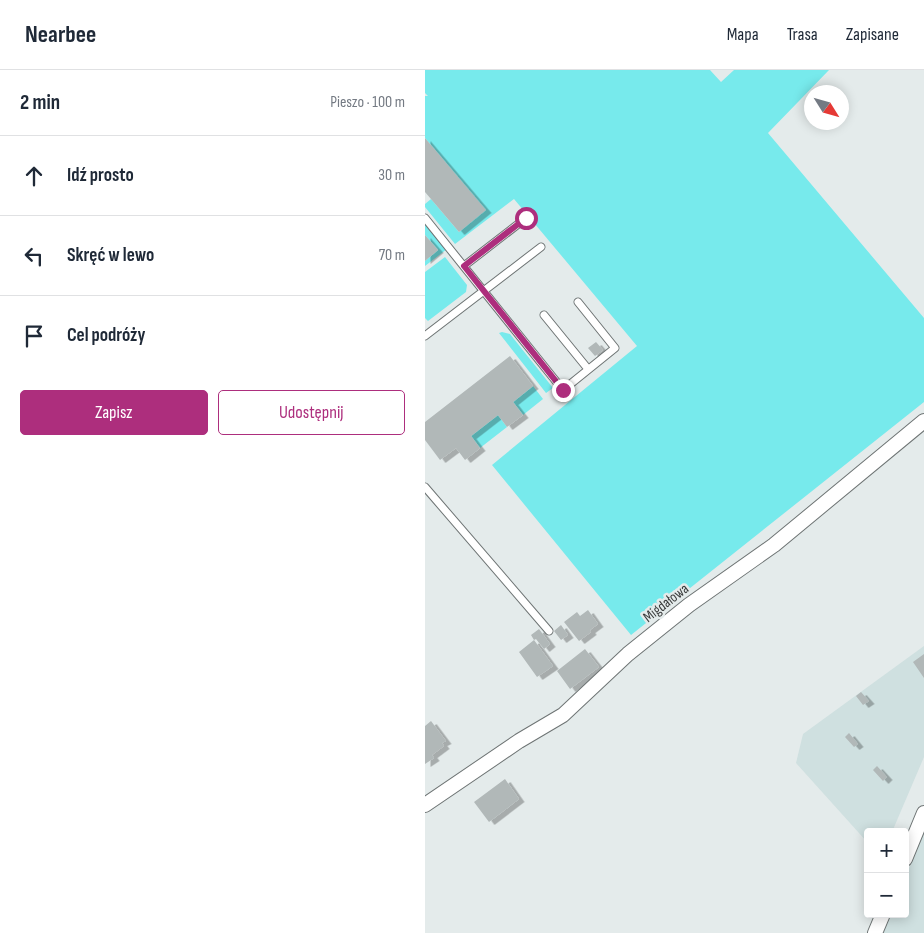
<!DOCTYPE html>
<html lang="pl">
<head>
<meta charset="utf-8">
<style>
  body { margin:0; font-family:"Sofia Sans Condensed",sans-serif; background:#f6f6f7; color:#1f2937 }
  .controls { position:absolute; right:15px; bottom:15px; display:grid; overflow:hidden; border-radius:5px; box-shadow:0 2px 12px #0003 }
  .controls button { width:45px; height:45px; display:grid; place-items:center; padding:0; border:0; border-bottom:1px solid #e0e1e3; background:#fff; color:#1f2937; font:25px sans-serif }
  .compass { position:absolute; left:379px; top:15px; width:45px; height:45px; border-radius:50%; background:#fff; box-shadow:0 2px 12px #0003; rotate:127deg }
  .stop { position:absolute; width:15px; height:15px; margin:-11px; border:4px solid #ad2e7d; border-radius:50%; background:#fff }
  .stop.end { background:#ad2e7d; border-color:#fff; box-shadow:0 1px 5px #0008 }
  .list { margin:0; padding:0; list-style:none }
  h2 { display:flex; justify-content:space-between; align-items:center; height:65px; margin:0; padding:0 20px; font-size:21px }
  h2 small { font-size:16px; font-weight:400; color:#747a83 }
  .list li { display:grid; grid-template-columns:32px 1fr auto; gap:15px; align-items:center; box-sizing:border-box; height:80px; padding:0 20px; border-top:1px solid #e0e1e3 }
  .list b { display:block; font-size:19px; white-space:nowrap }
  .list em { font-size:16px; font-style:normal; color:#747a83 }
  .actions { display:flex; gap:10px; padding:15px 20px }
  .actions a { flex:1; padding:11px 0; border:1px solid #ad2e7d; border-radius:5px; text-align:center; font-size:18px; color:#ad2e7d }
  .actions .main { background:#ad2e7d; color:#fff }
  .icon { flex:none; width:28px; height:28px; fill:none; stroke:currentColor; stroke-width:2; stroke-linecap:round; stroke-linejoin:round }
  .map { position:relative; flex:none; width:499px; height:863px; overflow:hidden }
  header { display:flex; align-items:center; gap:30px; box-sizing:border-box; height:70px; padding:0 25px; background:#fff; border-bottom:1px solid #e0e1e3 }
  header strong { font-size:24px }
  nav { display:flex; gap:28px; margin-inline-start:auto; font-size:18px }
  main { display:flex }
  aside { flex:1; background:#fff }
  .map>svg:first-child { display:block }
</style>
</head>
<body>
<header>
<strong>Nearbee</strong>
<nav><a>Mapa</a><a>Trasa</a><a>Zapisane</a></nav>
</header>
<main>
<aside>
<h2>2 min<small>Pieszo · 100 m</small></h2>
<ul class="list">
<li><svg class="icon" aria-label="ahead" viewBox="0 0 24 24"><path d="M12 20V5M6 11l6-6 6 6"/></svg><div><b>Idź prosto</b></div><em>30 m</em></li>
<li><svg class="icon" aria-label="left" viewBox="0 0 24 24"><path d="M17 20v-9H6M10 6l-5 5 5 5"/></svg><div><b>Skręć w lewo</b></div><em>70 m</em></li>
<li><svg class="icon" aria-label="arrive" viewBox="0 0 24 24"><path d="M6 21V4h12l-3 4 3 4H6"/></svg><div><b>Cel podróży</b></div></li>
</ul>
<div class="actions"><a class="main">Zapisz</a><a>Udostępnij</a></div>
</aside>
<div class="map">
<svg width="499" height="863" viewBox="0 0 499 863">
  <defs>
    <filter id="shadow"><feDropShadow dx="5.5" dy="3" stdDeviation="0" flood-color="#0004"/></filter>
  </defs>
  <rect width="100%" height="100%" fill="#e4ebeb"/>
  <path fill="#cfe0e0" d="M499 576V687L467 762H443V773L371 693 378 664Z
    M499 762V863H459L458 860 465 844H480V808Z"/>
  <path fill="#77eaec" d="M0 0H285L296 12 309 0H404L343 63 499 248V332L206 565 67 395 212 276 89 129 30 174 0 137V134L6 129 34 162 60 140 0 68V26H3L0 23Z
    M0 152 22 179 0 196V191L13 180 0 165Z
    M20 187 42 215 41 222 3 251 0 248V202Z
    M77 262 85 264 128 318 121 323 74 263Z
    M108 316 118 329 98 345 88 332Z
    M73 345 82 357 55 378 46 366Z"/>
  <path fill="#b1b8b8" filter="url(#shadow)" d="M0 68 61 140 34 162 0 122Z
    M0 165 13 180 0 191Z
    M171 272 178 280 170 286 163 278Z
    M85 286 108 316 88 332 98 345 82 357 73 345 46 366 55 378 40 390 31 378 15 390 0 370V352Z
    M163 540 173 554 165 560 166 562 154 571 139 552 152 542 155 546Z
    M136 555 143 565 136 570 129 561Z
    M114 559 125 574 119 579 111 569 109 570 128 596 112 607 94 582 109 570 106 565Z
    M160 579 174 597 145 619 132 601Z
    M499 584V608L488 592Z
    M436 622 444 631 438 635 431 626Z
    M6 651 21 671 17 673 19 676 7 685 9 688 0 694V656Z
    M424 663 433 674 429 677 420 667Z
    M452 696 462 707 458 711 448 700Z
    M80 709 94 729 64 752 49 732Z"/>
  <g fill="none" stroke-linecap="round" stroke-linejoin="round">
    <g stroke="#6e7474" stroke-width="9">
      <path id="service" d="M0 148 138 320 190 278 153 232
        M39 196 101 148
        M119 245 163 299
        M0 266 116 177
        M0 417 124 561"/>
    </g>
    <g stroke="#6e7474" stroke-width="16">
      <path id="minor" d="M0 735 94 671 138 645 203 584 264 535 349 475 499 351
        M480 789 499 743
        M450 863 458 844"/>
    </g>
    <use href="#service" stroke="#fff" stroke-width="7"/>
    <use href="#minor" stroke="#fff" stroke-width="14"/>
  </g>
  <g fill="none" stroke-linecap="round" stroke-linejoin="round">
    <path stroke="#ad2e7d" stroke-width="6" d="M101 148 39 196 138 320"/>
  </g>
  <g text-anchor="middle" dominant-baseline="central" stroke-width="5" stroke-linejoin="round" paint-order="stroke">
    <g font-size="15" fill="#3a3c3c" stroke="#e4ebeb">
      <text transform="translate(241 533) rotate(-38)">Migdałowa</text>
    </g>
  </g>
</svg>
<div class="controls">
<button>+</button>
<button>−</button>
</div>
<svg class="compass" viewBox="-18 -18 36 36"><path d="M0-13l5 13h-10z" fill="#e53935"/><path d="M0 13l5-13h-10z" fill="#747a83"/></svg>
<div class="stop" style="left:101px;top:148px"></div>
<div class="stop end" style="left:138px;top:320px"></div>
</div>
</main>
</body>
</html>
